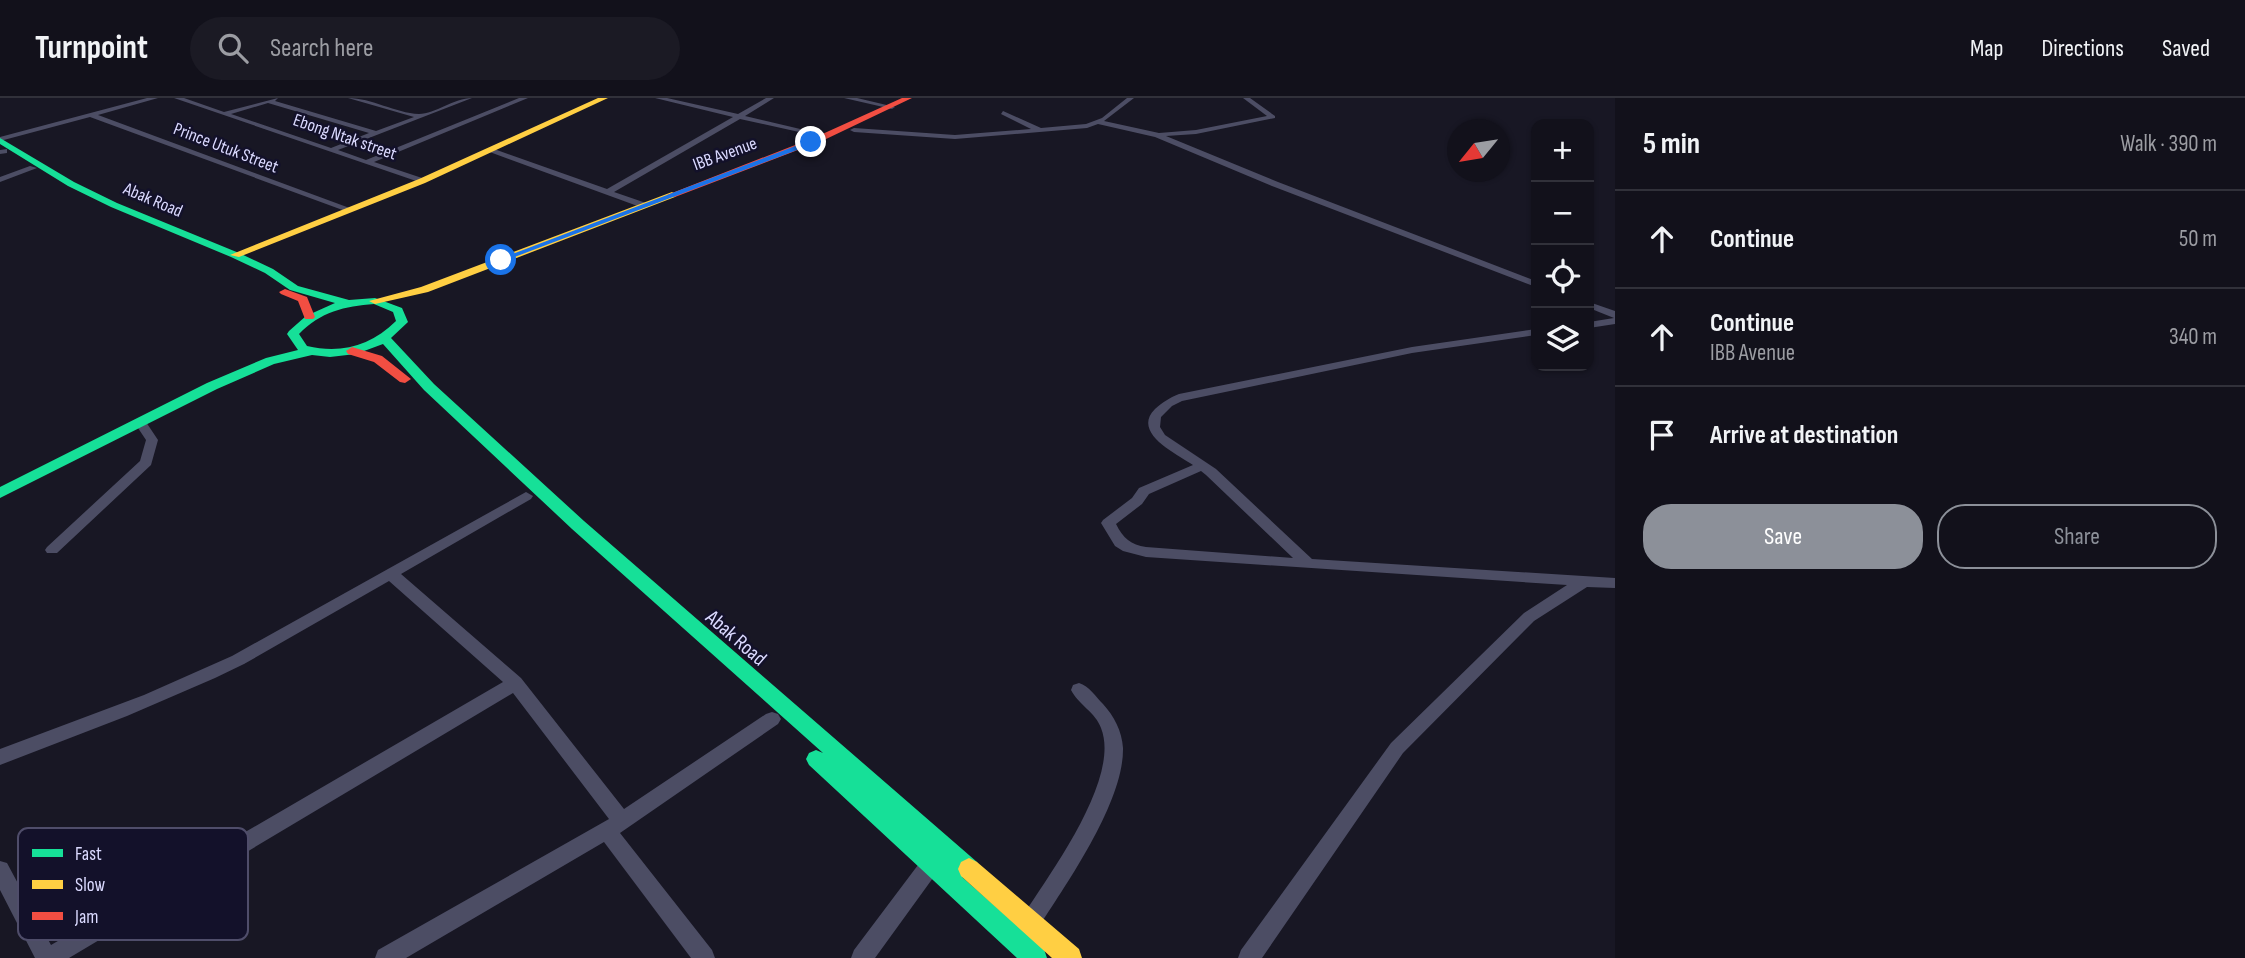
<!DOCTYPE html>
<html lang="en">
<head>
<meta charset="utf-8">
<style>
  body { margin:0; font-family:"Sofia Sans Condensed",sans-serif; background:#1b1a24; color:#f1f3f6 }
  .controls { position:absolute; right:21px; top:21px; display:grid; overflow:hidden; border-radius:14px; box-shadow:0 2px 5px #0004 }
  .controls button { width:63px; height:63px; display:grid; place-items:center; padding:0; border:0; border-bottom:2px solid #31313a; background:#12111b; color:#f1f3f6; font:35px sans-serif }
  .compass { position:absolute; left:1447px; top:21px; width:63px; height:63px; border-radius:50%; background:#12111b; box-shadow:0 2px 5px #0004; rotate:240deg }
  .stop { position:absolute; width:21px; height:21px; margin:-16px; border:5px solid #1a73e8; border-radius:50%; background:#fff }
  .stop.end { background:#1a73e8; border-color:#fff; box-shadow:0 2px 7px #0008 }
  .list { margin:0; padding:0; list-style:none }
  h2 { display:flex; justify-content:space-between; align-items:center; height:91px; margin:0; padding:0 28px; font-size:30px }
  h2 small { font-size:23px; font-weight:400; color:#9c9da3 }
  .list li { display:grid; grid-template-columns:46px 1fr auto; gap:21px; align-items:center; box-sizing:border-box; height:98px; padding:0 28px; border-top:2px solid #31313a }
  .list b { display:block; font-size:26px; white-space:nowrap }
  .list p { margin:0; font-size:23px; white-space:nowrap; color:#9c9da3 }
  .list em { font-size:23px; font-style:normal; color:#9c9da3 }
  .actions { display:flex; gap:14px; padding:21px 28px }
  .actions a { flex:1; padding:16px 0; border:2px solid #8c9099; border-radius:28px; text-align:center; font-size:24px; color:#8c9099 }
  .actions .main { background:#8c9099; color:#fff }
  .icon { flex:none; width:38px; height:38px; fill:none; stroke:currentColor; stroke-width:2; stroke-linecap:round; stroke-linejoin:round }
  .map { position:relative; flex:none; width:1615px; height:860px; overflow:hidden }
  header { display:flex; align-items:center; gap:42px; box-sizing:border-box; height:98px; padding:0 35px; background:#12111b; border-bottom:2px solid #31313a }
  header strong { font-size:33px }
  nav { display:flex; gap:38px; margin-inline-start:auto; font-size:24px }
  .search { width:490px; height:63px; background:#1b1a24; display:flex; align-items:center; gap:18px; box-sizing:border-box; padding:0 24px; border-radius:38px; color:#9c9da3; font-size:26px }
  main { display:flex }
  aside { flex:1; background:#12111b }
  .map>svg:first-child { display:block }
</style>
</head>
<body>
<header>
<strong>Turnpoint</strong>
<div class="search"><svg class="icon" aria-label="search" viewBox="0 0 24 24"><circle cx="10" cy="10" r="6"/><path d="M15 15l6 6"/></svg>Search here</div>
<nav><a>Map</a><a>Directions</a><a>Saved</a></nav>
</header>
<main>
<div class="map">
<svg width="1615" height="860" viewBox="0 0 1615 860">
  <rect width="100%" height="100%" fill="#181724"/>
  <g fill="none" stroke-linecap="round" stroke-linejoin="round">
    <path fill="#4c4d64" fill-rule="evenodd" d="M147 0H158L98 17 355 112 348 114 90 19 0 43V39Z
      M174 0H184L224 14 278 0 275 3 376 33 414 19 348 0C372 0 395 15 419 16 435 16 454 0 472 0L338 52 366 62 519 0H528L374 64 425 81V85H422ZM268 5 369 35 331 50 231 16Z
      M655 0H667L738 16 766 0H774L745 18 830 38 826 40 740 21 614 94 646 105 647 107 643 110 487 53 494 51 607 91 733 19Z
      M844 0H857L895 9 892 11Z
      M1127 0H1134L1104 23 1159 35 1196 32 1267 18 1243 0H1250L1275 18V20L1196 36 1166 38 1278 84 1536 183V189L1272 88 1155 39 1098 26 1087 30 955 41 854 34 850 32 854 30 955 37 1031 31 1001 16 1003 13 1041 30 1086 26 1102 20Z
      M7 51V55L0 56V52Z
      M30 68 37 70 0 84V79Z
      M1589 204 1615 213V226L1589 230V224L1614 220 1589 210Z
      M1536 231V237L1412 255 1182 303 1172 308 1161 319 1160 329 1165 337 1216 371 1312 461 1615 480V490L1587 489 1534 523 1403 655 1262 860H1238L1241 852 1391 645 1524 515 1567 487 1146 459 1123 453 1115 448 1101 425 1103 422 1132 400 1139 390 1193 367C1177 356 1131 335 1155 311 1163 304 1169 300 1179 296L1412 249ZM1201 373 1206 377 1293 460 1146 449C1131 447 1123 440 1116 426L1142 406 1149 396Z
      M140 320 144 321 158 342 151 367 57 455H47L45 452 47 449 140 363 146 342 134 324Z
      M526 394 533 398 531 401 401 476 521 580 624 711 766 616 772 614 778 616 781 621 778 626 620 735 712 852 715 860H691L604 744 406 860H375L378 852 609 721 513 595 69 860H35L0 792V763L7 765 51 847 503 584 389 483 244 566 215 580 127 618 0 667V651L144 597 232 558Z
      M1079 585C1089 588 1096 599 1103 606 1114 618 1122 633 1123 650 1124 704 1067 785 1038 830L1031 833 1024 830 1021 823 1024 816C1051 774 1121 680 1101 630 1096 615 1078 606 1071 592L1073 587Z
      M931 757 938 759 941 766 938 773 875 860H851L854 852 924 759Z"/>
    <path fill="#16e098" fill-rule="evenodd" d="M0 40 74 84 117 105 239 155 273 171 298 188 349 202 375 200 402 210 408 224 391 240 434 286 584 423 977 764 980 771 977 778 969 782 962 779 1044 851 1047 860H1017L809 667 806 661 809 655 816 652 823 655 572 431 424 292 383 246 356 256 330 259 312 257 274 266 217 291 0 400V389L207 285 266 260 298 252 287 236 289 233 306 218 335 205 290 192 265 175 231 159 111 109 68 88 0 46ZM374 206 393 214 396 223C371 248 341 256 307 248L299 236C320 214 345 208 374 206Z"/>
    <path fill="#ffcf43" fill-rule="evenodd" d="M598 0H608L425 85 239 159 230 157 419 81Z
      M672 94 677 97 675 99 428 194 375 206 369 203 421 189Z
      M969 760 977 764 1079 851 1082 860H1052L961 778 958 771 961 764Z"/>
    <path fill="#f24e42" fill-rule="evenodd" d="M902 0H912L824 42 675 99 667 97 818 38Z
      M285 191 307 199 315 219 313 221H305L298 203 281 196 279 194Z
      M352 249 382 258 411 281 405 285 400 284 374 264 348 256 346 253Z"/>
  </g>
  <path fill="#1a73e8" d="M811 42 813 46 504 163 497 162Z"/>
  <g text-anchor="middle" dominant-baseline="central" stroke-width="5" stroke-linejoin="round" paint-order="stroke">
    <g font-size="18" fill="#dbdaff" stroke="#13112a">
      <text transform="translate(345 39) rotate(19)">Ebong Ntak street</text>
      <text transform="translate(226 50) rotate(21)">Prince Utuk Street</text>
      <text transform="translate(725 56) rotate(-20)">IBB Avenue</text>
      <text transform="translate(153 102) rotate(23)">Abak Road</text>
    </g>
    <g font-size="21" fill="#dbdaff" stroke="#13112a">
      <text transform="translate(736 540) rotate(41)">Abak Road</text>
    </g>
  </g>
  <rect x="18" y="730" width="230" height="112" rx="10" fill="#13112a" stroke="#4f4d6a" stroke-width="2"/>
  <rect x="32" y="751" width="31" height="8" fill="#16e098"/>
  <rect x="32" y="782" width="31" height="9" fill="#ffcf43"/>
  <rect x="32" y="814" width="31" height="8" fill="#f24e42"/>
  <g font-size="19" fill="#dbdaff">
    <text x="75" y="762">Fast</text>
    <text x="75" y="793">Slow</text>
    <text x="75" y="825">Jam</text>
  </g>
</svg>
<div class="controls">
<button>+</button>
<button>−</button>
<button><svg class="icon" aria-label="locate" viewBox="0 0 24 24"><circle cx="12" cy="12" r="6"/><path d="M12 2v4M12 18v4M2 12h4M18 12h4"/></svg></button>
<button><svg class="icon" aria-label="layers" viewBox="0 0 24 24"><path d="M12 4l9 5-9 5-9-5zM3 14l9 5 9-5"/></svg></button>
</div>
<svg class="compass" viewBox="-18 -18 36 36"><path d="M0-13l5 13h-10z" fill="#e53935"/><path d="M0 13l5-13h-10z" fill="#9c9da3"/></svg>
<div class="stop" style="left:501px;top:162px"></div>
<div class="stop end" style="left:811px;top:44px"></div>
</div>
<aside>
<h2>5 min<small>Walk · 390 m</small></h2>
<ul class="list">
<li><svg class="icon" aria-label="ahead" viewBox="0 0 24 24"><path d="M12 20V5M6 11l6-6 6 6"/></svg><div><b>Continue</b></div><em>50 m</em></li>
<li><svg class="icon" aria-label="ahead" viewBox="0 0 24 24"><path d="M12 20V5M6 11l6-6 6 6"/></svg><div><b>Continue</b><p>IBB Avenue</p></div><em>340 m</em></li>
<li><svg class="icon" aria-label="arrive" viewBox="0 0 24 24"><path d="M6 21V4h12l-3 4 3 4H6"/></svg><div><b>Arrive at destination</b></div></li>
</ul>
<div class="actions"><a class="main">Save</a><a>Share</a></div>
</aside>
</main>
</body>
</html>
